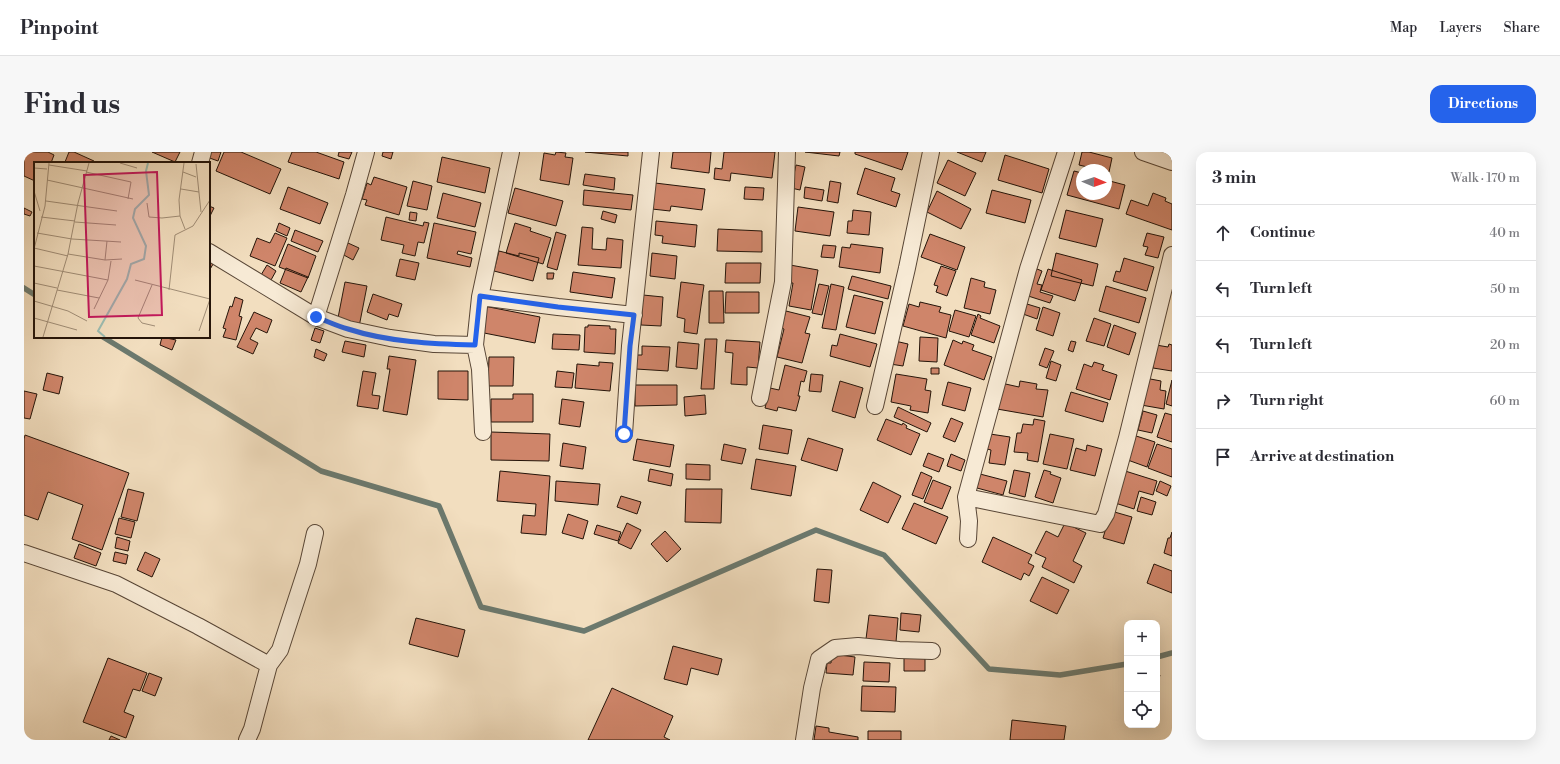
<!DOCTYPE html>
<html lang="en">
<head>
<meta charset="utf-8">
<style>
  body { margin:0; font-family:"Libre Bodoni",serif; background:#f7f7f7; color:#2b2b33 }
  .controls { position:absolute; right:12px; bottom:12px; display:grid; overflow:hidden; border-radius:8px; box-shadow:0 4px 16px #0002 }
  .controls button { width:36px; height:36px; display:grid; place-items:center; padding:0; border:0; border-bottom:1px solid #e1e1e2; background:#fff; color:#2b2b33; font:20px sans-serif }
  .compass { position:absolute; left:1052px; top:12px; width:36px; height:36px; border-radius:50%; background:#fff; box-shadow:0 4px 16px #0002; rotate:92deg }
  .stop { position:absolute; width:12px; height:12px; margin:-9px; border:3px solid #2563eb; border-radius:50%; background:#fff }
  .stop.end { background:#2563eb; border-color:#fff; box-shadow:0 1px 4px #0008 }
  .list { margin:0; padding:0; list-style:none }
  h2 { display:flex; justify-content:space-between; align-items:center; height:52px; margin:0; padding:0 16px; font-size:17px }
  h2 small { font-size:13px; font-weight:400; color:#7c7c81 }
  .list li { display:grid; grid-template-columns:26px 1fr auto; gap:12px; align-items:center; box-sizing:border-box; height:56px; padding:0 16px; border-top:1px solid #e1e1e2 }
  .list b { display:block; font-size:15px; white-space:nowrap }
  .list em { font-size:13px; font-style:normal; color:#7c7c81 }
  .icon { flex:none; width:22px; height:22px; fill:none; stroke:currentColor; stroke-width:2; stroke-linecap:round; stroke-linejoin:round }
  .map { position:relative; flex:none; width:1148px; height:588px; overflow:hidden; border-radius:12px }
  header { display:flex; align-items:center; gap:24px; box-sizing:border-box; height:56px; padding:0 20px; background:#fff; border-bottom:1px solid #e1e1e2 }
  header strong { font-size:19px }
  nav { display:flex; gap:22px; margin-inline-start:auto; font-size:14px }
  .intro { display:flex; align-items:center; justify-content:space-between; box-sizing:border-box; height:96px; padding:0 24px }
  h1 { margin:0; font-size:28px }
  .button { padding:10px 18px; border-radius:12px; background:#2563eb; color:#fff; font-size:14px; font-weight:700 }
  main { display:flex; gap:24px; padding:0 24px }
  aside { flex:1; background:#fff; border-radius:12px; box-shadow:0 4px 16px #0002 }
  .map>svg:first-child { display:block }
</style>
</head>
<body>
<header>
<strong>Pinpoint</strong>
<nav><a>Map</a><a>Layers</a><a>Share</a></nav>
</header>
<div class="intro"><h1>Find us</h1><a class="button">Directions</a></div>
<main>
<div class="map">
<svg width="1148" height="588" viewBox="0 0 1148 588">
  <rect width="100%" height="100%" fill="#f2debf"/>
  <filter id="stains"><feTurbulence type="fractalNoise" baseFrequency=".005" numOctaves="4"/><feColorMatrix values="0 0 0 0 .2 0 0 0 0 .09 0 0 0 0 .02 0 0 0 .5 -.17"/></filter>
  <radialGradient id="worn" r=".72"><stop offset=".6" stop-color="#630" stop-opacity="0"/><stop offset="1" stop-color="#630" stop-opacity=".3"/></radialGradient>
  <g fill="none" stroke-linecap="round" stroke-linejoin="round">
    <path stroke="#6b796e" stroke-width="5.5" d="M0 136 11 143
      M79 185 297 319 415 354 457 455 560 479 792 378 860 403 965 517 1036 523 1103 512
      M1133 505 1148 501"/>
  </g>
  <path fill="#cf856a" stroke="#241409" d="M0 0H24L30 3 27 11H11V29L0 24Z
    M45 0H50L70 9 69 11H44L41 10Z
    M128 0H156L151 10Z
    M182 0H197L194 9 180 4Z
    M200 0H217L257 17 246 42 192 19Z
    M268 0H292L320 10 315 27 264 10Z
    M315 0H328L325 7 314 4Z
    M359 0H369L367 7 358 4Z
    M532 0 542 1 541 5 549 6 545 33 516 28 520 1 531 3Z
    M561 0H604V4Z
    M649 0H687L685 21 647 16Z
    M700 0H751L748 26 707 21 706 29 690 27 691 16 698 17Z
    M781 0H816L815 4Z
    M831 0H884L878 18 831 2Z
    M933 0H962L958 10Z
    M1058 0H1065L1088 6 1085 20 1082 19V18H1076L1055 13Z
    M981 3 1025 17 1018 41 974 28Z
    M418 5 466 16 461 41 413 30Z
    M924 8 952 21 941 44 913 31Z
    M772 13 781 15 776 38 767 36Z
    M841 16 871 26 867 39 876 42 872 55 833 42Z
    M1050 19 1058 21V42H1082V28L1101 33 1095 57 1043 43Z
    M561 22 591 26 590 38 559 33Z
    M350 25 383 35 375 63 341 53 343 48 338 47 343 31 347 33Z
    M389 29 408 34 403 58 383 54Z
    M806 29 817 31 814 51 803 49Z
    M631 31 681 37 678 58 647 54 646 59 628 57Z
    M264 35 304 51 296 72 256 57Z
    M721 35 740 36 739 48 720 47Z
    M781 35 800 38 798 49 780 46Z
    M491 36 539 49 532 74 484 61Z
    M560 38 609 43 607 58 559 53Z
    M968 38 1007 48 1001 71 962 61Z
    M913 39 947 57 937 77 903 60Z
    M419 41 457 51 451 75 413 66Z
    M1129 41 1142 46 1141 49 1148 52V78L1102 62 1107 48 1124 54Z
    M185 54 190 56 185 66Z
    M774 55 810 60 806 84 771 79Z
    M0 56 8 60 6 64 0 62Z
    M829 58 847 60 845 83 823 81 824 69H828Z
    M1042 58 1079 67 1072 95 1035 86Z
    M579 59 593 63 591 71 577 67Z
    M386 60 393 61 392 69 385 68Z
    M362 65 399 74 400 70 405 71 400 91 394 90 391 104 378 101 380 93 357 88Z
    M632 69 673 73 671 95 638 91 639 84 631 83Z
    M255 71 266 76 263 84 252 79Z
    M410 71 452 80 447 102 434 99 433 102 448 106 446 115 403 106Z
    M491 71 507 76 506 79 527 86 519 112 482 101Z
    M558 75 569 76 568 97 582 98 583 86 599 88 597 116 554 113Z
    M694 77 738 79V100L693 99Z
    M271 78 299 89 294 100 267 89Z
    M532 80 542 83 533 118 523 115Z
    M251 81 263 86 251 114 226 104 233 86 246 91Z
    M1123 81 1140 85 1134 106 1121 103 1124 95 1119 94Z
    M906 82 941 95 933 118 897 105Z
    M324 91 335 96 329 108 318 102Z
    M264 92 292 104 284 126 255 115Z
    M827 92 859 96 856 121 815 115 818 95 826 96Z
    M799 93 812 94 810 106 797 105Z
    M475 99 495 104V101L515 106 509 129 470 119Z
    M628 101 653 104 651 127 626 124Z
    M1032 101 1074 112 1069 134 1027 124Z
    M185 103 192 107 185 119Z
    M1100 106 1130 115 1123 139 1089 129 1092 119 1096 120Z
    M376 107 395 111 391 128 372 124Z
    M702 111H737L736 131H701Z
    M243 113 252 119 247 128 237 123Z
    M766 113 794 118 787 158 765 154 769 131H763Z
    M917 114 932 119 923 144 912 140 914 134 910 133Z
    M1008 115 1018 119 1013 132 1018 133 1016 140 1029 144 1026 151 998 142Z
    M262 116 284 125 277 140 256 131Z
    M1024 117 1058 128 1051 149 1017 138Z
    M549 120 591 126 588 146 546 140Z
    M523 121H530L529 127H523Z
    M828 124 867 134 864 147 824 137Z
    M947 126 961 130 960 135 972 138 966 162 940 156Z
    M321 130 343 134 335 175 313 171Z
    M657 130 680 133 673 182 660 180 661 167 653 165Z
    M795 132 805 134 798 163 788 161Z
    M807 132 820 135 812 178 798 176Z
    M1082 134 1122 146 1115 171 1075 159Z
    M685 139H699L700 171H685Z
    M702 140H735V161H701Z
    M349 142 378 152 374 165 365 162 363 168 343 160Z
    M619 143 639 145 637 174 617 173Z
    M830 143 859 150 851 182 822 175Z
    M211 145 219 148 215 164 218 165 212 188 199 185 202 177 199 176 206 154 208 155Z
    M896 150 917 155 915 160 927 163 922 186 879 174 885 152 895 155Z
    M1003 152 1016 156 1013 167 999 162Z
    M460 154 516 165 511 191 455 180Z
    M1019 155 1036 161 1029 184 1012 178Z
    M931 158 952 164 945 185 925 179Z
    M762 159 786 165 781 181 786 182 778 211 753 205 760 177 757 176Z
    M230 160 248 168 243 181 232 176 226 187 234 191 229 202 213 195Z
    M954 162 957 164 956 166 976 174 970 191 947 183Z
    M1070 166 1087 172 1080 194 1062 189Z
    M564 173 586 174V177H592L591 202 560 200 561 175H564Z
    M1090 173 1112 181 1105 203 1083 195Z
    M291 176 300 179 296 191 287 188Z
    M529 182 556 183 555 198 528 197Z
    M816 182 853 192 846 215 806 204 808 193 813 194Z
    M138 185 152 188 148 198 136 193Z
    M896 185 914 186 913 210 895 209Z
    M681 187H693L690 237H677Z
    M702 188 736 190 734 216 723 215V233L707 232 709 201 701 200Z
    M929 188 938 192 939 189 950 193 948 198 968 205 960 228 920 213Z
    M321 189 342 193 340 205 318 200Z
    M871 189 884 192 879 214 866 212Z
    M1047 189 1052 190 1049 200 1044 198Z
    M654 190 675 192 673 217 652 215Z
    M1145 192 1148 193V219L1129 216 1132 193 1144 195Z
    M618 194 646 195 644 219 612 217 613 203H618Z
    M1021 196 1030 199 1023 216 1015 213Z
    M292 197 303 202 300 209 290 205Z
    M365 204 392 208 383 263 359 259 366 217H363Z
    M465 205H490L489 234H464Z
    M1027 209 1037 213 1032 229 1022 226Z
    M575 210 589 211 586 239 551 236 553 212 575 214Z
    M1070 210 1080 213 1078 218 1093 223 1086 248 1052 237 1060 212 1068 215Z
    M761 213 783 219 780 230 777 229 774 244H776L772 259 754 255 753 259 741 256 746 236 755 238Z
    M907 216H915V222H907Z
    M339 219 352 221 348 243 356 244 354 257 333 254Z
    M414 219H444V248L414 247Z
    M533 219 550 221 548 236 531 235Z
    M23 221 39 225 35 242 19 238Z
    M787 222 799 223 797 240 785 239Z
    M872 222 903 227 901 238 907 239 904 261 886 258 887 254 867 250Z
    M1121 226 1137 229 1136 238 1142 239 1140 257 1117 253Z
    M1148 228V254L1142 252Z
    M816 229 839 236 831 266 808 259Z
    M996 229 1013 232 1012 237 1024 238 1019 265 973 257 977 231 995 235Z
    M924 230 947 236 941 259 918 253Z
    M611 233H653V253L611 254Z
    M0 239 13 242 6 267 0 266Z
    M1047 240 1084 251 1079 270 1041 259Z
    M489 242H509V270H467V247H489Z
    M681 243 682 262 661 264 660 245Z
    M538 247 560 250 556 275 535 272Z
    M874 255 907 271 903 280 870 265Z
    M1119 259 1133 263 1128 281 1114 278Z
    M1141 261 1148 263V290L1133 285Z
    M927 266 939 271 931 290 919 285Z
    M862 267 878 273 879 271 883 274 882 276 896 282 887 303 853 288Z
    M1010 267 1021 269 1014 310 1003 308 1004 301 990 300 993 281H997L999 272 1009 273Z
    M739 273 768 278 764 302 735 297Z
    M467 280 526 282 525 309 467 308Z
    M966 282 986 285 981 313 965 311 967 298 963 297Z
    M1026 282 1050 287 1043 317 1019 312Z
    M1 283 105 321 78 398 48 387 59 353 24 340 14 368 0 363V287Z
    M1109 283 1131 290 1123 315 1101 307Z
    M784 286 819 297 813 319 777 308Z
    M613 287 650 293 646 315 609 308Z
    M539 291 562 295 559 317 536 314Z
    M700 292 722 297 718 312 697 308Z
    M1133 292 1148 297V325L1124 316Z
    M1063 293 1078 297 1071 324 1046 318 1052 296 1062 299Z
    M904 301 920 307 915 320 899 314Z
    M927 302 941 308 937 319 923 314Z
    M732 307 772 314 767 344 727 337Z
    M662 312 686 313V328L662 327Z
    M626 317 649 322 647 334 624 329Z
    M990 318 1006 321 1001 345 985 341Z
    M1020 318 1027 320 1026 322 1037 326 1029 351 1011 345Z
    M1098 318 1133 329 1129 343 1115 339 1110 357 1088 350Z
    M476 319 526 324 522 383 497 381 499 363 511 364 512 352 473 349Z
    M897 320 908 325 899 347 888 343Z
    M956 322 983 329 979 343 953 336Z
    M909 328 927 335 918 357 900 350Z
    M532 329 576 332 574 353 531 349Z
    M1136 329 1147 334 1143 344 1132 339Z
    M849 330 877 344 864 371 836 358Z
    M104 337 120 341 113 369 97 365Z
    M662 337H698L697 371 661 370Z
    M597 344 617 350 613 362 593 355Z
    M1117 345 1132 350 1128 363 1113 359Z
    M890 351 924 365 912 392 878 377Z
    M1087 359 1108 365 1100 392 1079 386Z
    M544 362 564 369 559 387 538 381Z
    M95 366 111 370 107 386 91 382Z
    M603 371 617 378 607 397 594 391Z
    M1041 371 1062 381 1049 409 1058 414 1050 431 1018 415 1022 406 1011 401 1022 379 1034 385Z
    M573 373 597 380 594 389 570 382Z
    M641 379 657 397 643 410 627 392Z
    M1148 380V404L1140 401 1144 386H1146Z
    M93 385 106 389 104 399 91 396Z
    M969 385 1008 403 1004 411 1010 414 1005 424 1000 421 997 428 958 410Z
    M55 392 77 401 72 414 50 406Z
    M91 400 104 403 102 412 89 409Z
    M121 400 136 407 128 425 113 418Z
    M1130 412 1148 419V441L1123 431Z
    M793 417 808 418 805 451 790 449Z
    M1018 425 1045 438 1033 462 1006 449Z
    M877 461 897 463 895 480 876 478Z
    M845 463 874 466 872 490 842 487Z
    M392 466 441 478 434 505 385 492Z
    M649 494 698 507 694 523 667 516 663 533 640 527Z
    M808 502 831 505 829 523 802 521 803 511H807Z
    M84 506 123 521 116 539 109 537 100 560 110 564 102 586 59 570Z
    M880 506H901V519H880Z
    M840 510 866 511 865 530 839 529Z
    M125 521 138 526 131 544 118 539Z
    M1133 522 1136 523 1133 534Z
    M838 534 872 535 871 560 837 559Z
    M588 536 649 564 640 585 646 588H564Z
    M988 568 1042 574 1040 588H986Z
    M792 574 805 576V580L834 585V588H790Z
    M844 579H877V588H844Z
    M87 584 96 588H85Z"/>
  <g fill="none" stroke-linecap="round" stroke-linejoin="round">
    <g stroke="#584636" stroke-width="18">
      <path id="street" d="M1119 0 1148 10
        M176 11 179 0
        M185 100 292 165 324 177 366 186 410 192 451 193
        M456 145 534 155 610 163
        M292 165 330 43 342 0
        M736 246 759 130 763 0
        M851 254 883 116 907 0
        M459 280 456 217 451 193 456 145 487 0
        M600 282 606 194 627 0
        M942 345 1076 372 1082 362 1103 286 1148 103
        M944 387 945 369 942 345 1004 117 1042 0
        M0 401 92 432 174 474 245 513
        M223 588 228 577 245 513 256 498 284 412 291 381
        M780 588 788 536 795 507 811 496 834 494 875 498 908 499"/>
    </g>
    <use href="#street" stroke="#f7ead5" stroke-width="16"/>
  </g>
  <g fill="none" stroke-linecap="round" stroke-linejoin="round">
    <path stroke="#2563eb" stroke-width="5" d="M292 165C303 169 313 174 324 177 364 190 409 192 451 193L456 144 534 155 610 163 606 194 600 282"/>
  </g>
  <g transform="translate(10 10)">
    <rect width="176" height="176" fill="#f2debf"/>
    <path fill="none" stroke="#9bbcb1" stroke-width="2" d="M71 175 64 169 93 117 97 102 110 97 112 84 99 56 101 47 115 33 112 9 114 1"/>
    <path fill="none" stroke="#a08d76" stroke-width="1" d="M86 1 103 6M150 1 145 38 146 54 151 67M162 2 167 50M15 3 53 9M0 6 13 7M52 10 97 20 94 37M149 10 162 15M13 18 99 37M147 27 165 30M0 29 6 49M12 39 83 49M113 41 115 55 128 56 146 54M7 55 41 59M41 60 82 63M3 71 38 77 87 80M0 86 34 94M0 87 11 44 15 1M34 92 71 98 88 97M71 98 73 79M0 104 74 118M101 118 176 137M0 121 23 126M118 123 104 156 108 161 121 164M23 128 65 136M135 128 141 73 159 64 176 38M0 139 34 149 53 159M60 147 74 118 77 99M0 156 43 168M165 169 176 137M9 175 34 92 44 41 55 1"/>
    <path fill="#c2185b" fill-opacity="0.15" stroke="#c2185b" stroke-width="2" d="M123 10 128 153 55 155 50 13Z"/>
    <rect width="176" height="176" fill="none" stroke="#241409" stroke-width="2"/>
  </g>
  <rect width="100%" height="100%" filter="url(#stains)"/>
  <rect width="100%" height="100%" fill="url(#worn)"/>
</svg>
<div class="controls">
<button>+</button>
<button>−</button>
<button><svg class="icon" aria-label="locate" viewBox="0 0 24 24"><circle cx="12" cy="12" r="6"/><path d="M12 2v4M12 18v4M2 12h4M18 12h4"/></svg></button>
</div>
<svg class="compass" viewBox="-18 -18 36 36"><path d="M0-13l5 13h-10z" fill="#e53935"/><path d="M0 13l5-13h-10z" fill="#7c7c81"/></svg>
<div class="stop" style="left:600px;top:282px"></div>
<div class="stop end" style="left:292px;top:165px"></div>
</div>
<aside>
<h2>3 min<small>Walk · 170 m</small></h2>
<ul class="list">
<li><svg class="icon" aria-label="ahead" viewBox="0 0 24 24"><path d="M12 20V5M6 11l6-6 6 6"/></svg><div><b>Continue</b></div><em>40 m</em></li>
<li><svg class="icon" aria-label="left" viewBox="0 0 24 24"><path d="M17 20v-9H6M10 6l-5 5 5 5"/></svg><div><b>Turn left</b></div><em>50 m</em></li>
<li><svg class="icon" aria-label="left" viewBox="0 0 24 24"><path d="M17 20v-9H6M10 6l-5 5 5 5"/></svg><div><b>Turn left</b></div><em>20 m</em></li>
<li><svg class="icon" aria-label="right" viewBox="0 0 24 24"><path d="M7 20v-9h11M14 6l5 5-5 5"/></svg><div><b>Turn right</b></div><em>60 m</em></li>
<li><svg class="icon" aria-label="arrive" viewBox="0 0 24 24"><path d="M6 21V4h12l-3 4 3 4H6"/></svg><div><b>Arrive at destination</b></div></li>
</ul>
</aside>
</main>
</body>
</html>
